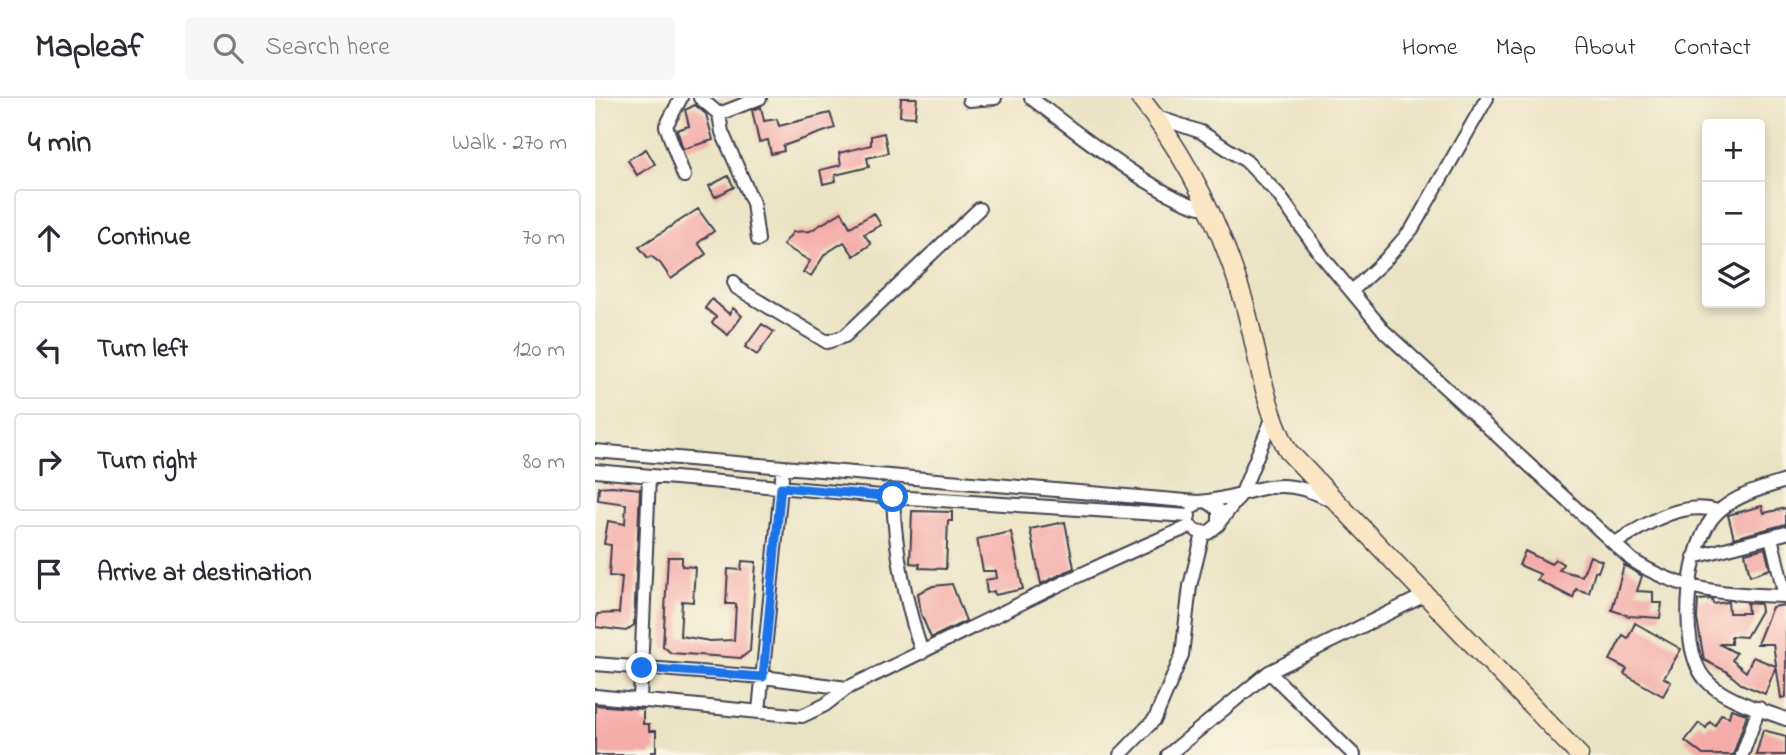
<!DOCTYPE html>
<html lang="en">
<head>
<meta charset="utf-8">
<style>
  body { margin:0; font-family:"Indie Flower",sans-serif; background:#f7f7f7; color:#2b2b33 }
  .controls { position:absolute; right:21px; top:21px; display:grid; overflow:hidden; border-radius:7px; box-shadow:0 4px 10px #0003 }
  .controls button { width:63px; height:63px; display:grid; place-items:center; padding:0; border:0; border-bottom:2px solid #e1e1e2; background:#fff; color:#2b2b33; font:35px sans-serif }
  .stop { position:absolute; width:21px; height:21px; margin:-16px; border:5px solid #1a73e8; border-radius:50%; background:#fff }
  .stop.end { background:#1a73e8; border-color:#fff; box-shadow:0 2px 7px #0008 }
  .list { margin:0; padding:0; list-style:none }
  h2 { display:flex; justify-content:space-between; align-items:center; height:91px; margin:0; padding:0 28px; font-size:30px }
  h2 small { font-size:23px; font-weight:400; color:#7c7c81 }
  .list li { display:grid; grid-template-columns:46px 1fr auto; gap:21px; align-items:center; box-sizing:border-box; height:98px; margin:0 14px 14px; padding:0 14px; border:2px solid #e1e1e2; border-radius:7px }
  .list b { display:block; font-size:26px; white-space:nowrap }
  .list em { font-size:23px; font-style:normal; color:#7c7c81 }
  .icon { flex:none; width:38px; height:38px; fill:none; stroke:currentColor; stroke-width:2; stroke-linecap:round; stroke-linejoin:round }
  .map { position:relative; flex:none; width:1191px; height:657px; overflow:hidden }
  header { display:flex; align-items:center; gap:42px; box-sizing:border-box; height:98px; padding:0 35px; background:#fff; border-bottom:2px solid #e1e1e2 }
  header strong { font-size:33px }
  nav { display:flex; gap:38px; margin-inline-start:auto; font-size:24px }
  .search { width:490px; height:63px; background:#f7f7f7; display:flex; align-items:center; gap:18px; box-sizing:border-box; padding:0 24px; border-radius:7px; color:#7c7c81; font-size:26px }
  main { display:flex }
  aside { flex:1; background:#fff }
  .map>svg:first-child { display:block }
</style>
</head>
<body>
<header>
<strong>Mapleaf</strong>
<div class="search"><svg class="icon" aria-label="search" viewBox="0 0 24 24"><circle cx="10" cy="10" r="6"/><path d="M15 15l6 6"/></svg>Search here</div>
<nav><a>Home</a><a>Map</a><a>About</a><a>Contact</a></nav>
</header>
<main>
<aside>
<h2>4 min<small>Walk · 270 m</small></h2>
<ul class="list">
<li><svg class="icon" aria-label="ahead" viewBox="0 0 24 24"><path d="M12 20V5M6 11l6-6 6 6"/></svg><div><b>Continue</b></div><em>70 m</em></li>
<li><svg class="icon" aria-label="left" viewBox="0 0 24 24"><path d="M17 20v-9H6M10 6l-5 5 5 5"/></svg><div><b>Turn left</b></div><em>120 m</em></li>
<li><svg class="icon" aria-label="right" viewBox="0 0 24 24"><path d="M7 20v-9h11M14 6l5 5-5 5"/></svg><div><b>Turn right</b></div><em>80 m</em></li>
<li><svg class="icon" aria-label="arrive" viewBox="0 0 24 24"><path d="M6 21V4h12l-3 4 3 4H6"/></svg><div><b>Arrive at destination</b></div></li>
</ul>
</aside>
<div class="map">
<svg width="1191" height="657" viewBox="0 0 1191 657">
  <rect width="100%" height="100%" fill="#fcf5e5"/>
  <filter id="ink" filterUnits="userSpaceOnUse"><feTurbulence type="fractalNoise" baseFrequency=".0143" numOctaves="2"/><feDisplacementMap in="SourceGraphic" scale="14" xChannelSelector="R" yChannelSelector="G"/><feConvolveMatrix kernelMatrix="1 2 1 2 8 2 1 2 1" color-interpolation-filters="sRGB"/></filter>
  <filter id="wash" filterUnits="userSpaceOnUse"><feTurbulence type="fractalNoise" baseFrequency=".00686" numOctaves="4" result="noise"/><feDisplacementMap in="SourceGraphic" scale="28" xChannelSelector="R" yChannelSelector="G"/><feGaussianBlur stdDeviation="1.57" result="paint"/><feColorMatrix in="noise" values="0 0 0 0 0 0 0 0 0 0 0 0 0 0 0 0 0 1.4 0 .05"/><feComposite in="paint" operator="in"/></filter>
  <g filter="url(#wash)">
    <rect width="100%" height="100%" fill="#eae3c3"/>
    <g id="blocks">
      <path fill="#f4aca9" d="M306 0H322L320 19 305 18Z
        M100 7 111 16 118 42 88 51 82 32 94 28 90 12Z
        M166 9 169 23 182 21 184 28 235 15 240 30 188 48 189 53 176 56 173 42 164 44 157 12Z
        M289 35 293 55 272 60 274 69 240 77 241 83 228 86 225 72 246 67 244 55 276 47V38Z
        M51 51 60 66 42 77 33 62Z
        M133 78 139 89 120 99 114 88Z
        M103 111 119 133 103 145 111 156 76 181 65 165 56 158 53 160 44 149Z
        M247 114 255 129 279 115 286 127 269 136 276 146 259 158 249 144 230 156 216 178 208 174 215 163 188 147 198 134 215 133Z
        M117 201 134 216 138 210 147 218 133 237 117 225 121 219 110 210Z
        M167 226 179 234 162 257 150 249Z
        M17 388 45 391 39 527 31 533 0 529 2 516 24 515 27 479 14 478 16 447 9 446 13 423 30 426 31 406 3 402 4 389Z
        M1167 408 1169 415 1191 410V426L1139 440 1133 417Z
        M317 413 357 414V423H353L351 471 324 470 325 466 315 465Z
        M470 424 479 470 446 486 435 431Z
        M416 434 428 491 400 497 399 493 392 495 390 482 402 480 401 473H388L382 441Z
        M1170 450 1175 471 1155 478 1150 455Z
        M930 453 956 466 960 461 968 466 964 472 987 478 995 458 1007 463 1003 474 1000 473 994 495 981 491 978 500 942 482 945 476 924 467Z
        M73 459H87V468L100 469 98 504 87 503 85 538 115 543 139 542 141 506H131L133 471 146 472 147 463 161 464 155 553 146 560 76 555 68 548Z
        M1029 467 1047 478 1042 493 1058 494V505H1067L1065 520 1034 518 1017 512Z
        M357 486 371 523 336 540 326 516 323 495 338 488Z
        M1117 501 1118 506 1133 504 1134 515H1153L1152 505 1165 506 1166 513 1151 539 1136 538V546H1124L1141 555 1137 562 1151 574 1158 559 1181 568 1170 596 1146 586 1131 573 1109 562 1102 521 1103 502Z
        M1191 507V599L1186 600 1178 546H1162L1177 509Z
        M1040 525 1086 551 1069 580 1076 584 1068 598 1029 576 1032 571 1015 562 1028 537 1033 540Z
        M0 607 48 611V626H54V633H61V654H56V657H0Z
        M1136 611 1152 616 1138 657H1108L1090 643 1104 625 1111 630 1115 624 1120 628 1126 616 1134 619Z
        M1168 632 1191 638V657H1161Z"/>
    </g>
  </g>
  <g filter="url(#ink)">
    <use href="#blocks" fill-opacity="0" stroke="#403f4f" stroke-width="2"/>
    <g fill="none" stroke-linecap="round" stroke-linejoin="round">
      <g stroke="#403f4f" stroke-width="16">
        <path id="street" d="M86 0 71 28 89 78
          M105 0 124 16 165 0
          M436 0C468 24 579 113 615 110
          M374 2 400 0
          M124 16 127 34 158 105 163 142
          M559 18 606 34 651 63 683 96 727 158 790 234 1037 462C1088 495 1133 496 1191 498
          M139 184 142 190 232 244 250 238 384 111
          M758 192 791 161 817 131 892 0
          M0 353 603 404
          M0 373 298 399 594 418
          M1191 383C1168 390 1141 397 1123 414 1091 443 1082 548 1110 581 1127 601 1166 612 1191 621
          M298 399C300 454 310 503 327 555
          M598 409 603 404C660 400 674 372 734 401
          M626 422 647 395 677 321
          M602 433 613 435 624 426V412L613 404
          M1176 439 1190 498
          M1020 445C1051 426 1086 402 1123 413
          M1099 459 1191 435
          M0 566 168 579 252 590
          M674 574 759 657
          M0 598 207 618 230 607 252 590C367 536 478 476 596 428
          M45 601 54 378
          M164 613 188 369
          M525 657 560 621 587 557 595 488 608 436
          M573 657 674 574 832 496
          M1147 657 1164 610"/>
      </g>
      <g stroke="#403f4f" stroke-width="21">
        <path id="secondary" d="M545 0C593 59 627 131 649 204 664 257 667 303 693 353L984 657"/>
      </g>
      <use href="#street" stroke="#fff" stroke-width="12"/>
      <use href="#secondary" stroke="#fbe6c4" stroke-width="18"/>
    </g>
  </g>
  <g fill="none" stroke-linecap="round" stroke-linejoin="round" filter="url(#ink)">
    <path stroke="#1a73e8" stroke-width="9" d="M47 570 168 579 186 389 298 399"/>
  </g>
</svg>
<div class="controls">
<button>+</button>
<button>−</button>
<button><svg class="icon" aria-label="layers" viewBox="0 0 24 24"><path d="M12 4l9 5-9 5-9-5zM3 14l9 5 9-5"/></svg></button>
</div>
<div class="stop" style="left:298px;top:399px"></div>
<div class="stop end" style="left:47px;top:570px"></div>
</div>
</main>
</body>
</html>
